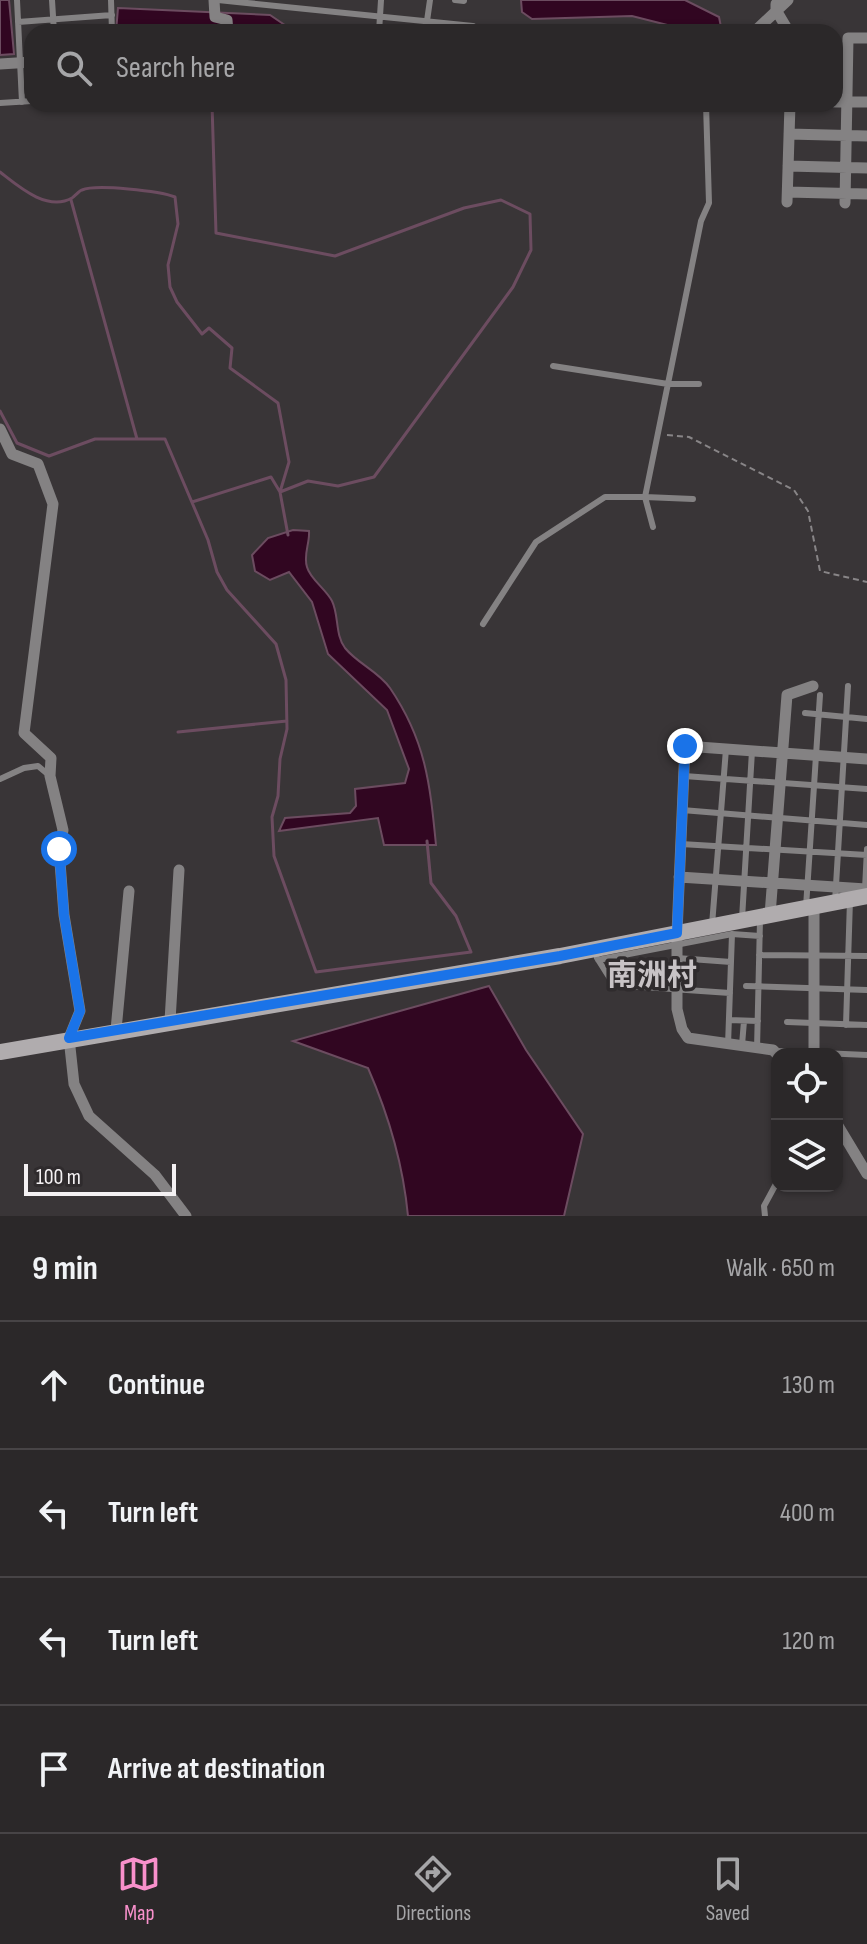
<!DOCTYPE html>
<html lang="en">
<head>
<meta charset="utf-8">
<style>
  body { margin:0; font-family:"Sofia Sans Condensed","Noto Sans SC",sans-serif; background:#333031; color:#f1f3f6 }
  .controls { position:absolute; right:24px; bottom:24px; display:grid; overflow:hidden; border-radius:16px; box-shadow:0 2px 6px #0004 }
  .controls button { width:72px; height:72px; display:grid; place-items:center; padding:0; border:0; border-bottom:2px solid #474446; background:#2b2829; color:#f1f3f6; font:40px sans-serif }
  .scale { position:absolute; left:24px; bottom:20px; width:152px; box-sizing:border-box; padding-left:8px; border:4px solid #f4f1f3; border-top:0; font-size:22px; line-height:28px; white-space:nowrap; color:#f4f1f3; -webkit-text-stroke:6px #2f2b2d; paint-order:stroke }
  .stop { position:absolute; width:24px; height:24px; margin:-18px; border:6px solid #1a73e8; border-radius:50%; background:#fff }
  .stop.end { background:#1a73e8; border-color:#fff; box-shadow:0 2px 8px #0008 }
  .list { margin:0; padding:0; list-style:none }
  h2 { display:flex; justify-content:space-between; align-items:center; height:104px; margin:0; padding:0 32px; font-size:34px }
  h2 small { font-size:26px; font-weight:400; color:#a6a6a8 }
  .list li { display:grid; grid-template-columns:52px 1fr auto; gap:24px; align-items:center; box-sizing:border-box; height:128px; padding:0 32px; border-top:2px solid #474446 }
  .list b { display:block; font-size:30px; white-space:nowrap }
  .list em { font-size:26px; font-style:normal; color:#a6a6a8 }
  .icon { flex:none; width:44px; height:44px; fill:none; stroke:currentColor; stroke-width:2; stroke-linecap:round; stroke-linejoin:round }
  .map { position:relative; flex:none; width:867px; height:1216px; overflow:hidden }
  .search { position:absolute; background:#2b2829; box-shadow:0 2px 6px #0004; left:24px; right:24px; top:24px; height:88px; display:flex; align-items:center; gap:20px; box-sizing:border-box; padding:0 28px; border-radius:24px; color:#a6a6a8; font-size:30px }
  .sheet { height:616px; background:#2b2829 }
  nav { display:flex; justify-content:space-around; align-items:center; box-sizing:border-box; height:112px; border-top:2px solid #474446; background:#2b2829; font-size:22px; color:#a6a6a8 }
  nav a { display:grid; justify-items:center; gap:4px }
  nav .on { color:#f890cb }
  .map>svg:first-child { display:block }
</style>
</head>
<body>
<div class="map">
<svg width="867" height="1216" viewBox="0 0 867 1216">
  <rect width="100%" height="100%" fill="#393537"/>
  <path fill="#310621" stroke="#6c4c60" stroke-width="2" d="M0 0H9L14 54 0 55Z
    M521 0H685L719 17 722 32H695L632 16 532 19 522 12Z
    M118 8 270 15 295 32C277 32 237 25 225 32H116Z
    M293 530 309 531C310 543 303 555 307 567 310 579 326 589 332 601 339 615 335 635 345 648 358 664 378 671 390 688 426 741 430 784 436 845H384L378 818 279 831 285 818 350 813 356 806 355 789 405 783 409 769 387 710 328 654 312 602 289 572 270 580 255 571 252 555 268 538Z
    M489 986 526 1050 583 1134 564 1216H408C403 1163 389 1116 368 1068L293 1041Z"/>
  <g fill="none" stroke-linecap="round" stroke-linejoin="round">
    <path stroke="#6c4c60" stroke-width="3" d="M212 104 216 233 335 256 464 208 501 200 530 214 531 250 513 287 374 477 338 486 308 481 280 492 288 535
      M0 172C18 186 47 212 72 198 74 197 80 190 82 190 96 184 160 191 175 197L178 224 168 265 170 287 177 302 202 334 209 328 232 348 230 368 278 403 289 462 280 492 271 477 192 502
      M71 200 137 439
      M0 411 17 443 49 456 95 439H165L208 540 217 572 227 590 276 644 286 680 287 729 280 759 278 796 272 817 274 856 316 972 471 952 456 916 431 883 427 841
      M178 732 287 721"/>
    <path stroke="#888587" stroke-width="2" stroke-dasharray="6 4" stroke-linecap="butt" d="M667 435 689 437 794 490 808 511 820 571 867 582"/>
    <path stroke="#848283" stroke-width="6" d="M17 0 22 102
      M52 0 54 32
      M111 0 112 32
      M218 0 473 26
      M455 0 464 1
      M427 21 430 0
      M18 22 112 15
      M379 32 381 0
      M0 103 32 101
      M553 366 668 384H699
      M653 527 645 497 693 499
      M483 624 536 542 605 497H645L701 221 709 203 706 104
      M805 713 867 719
      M684 776 867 789
      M0 779 24 768 38 766 50 776
      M682 810 867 825
      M681 844 867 855
      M865 889 867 849
      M835 902 848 686
      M806 907 820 695
      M742 919 752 751
      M712 925 726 749
      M759 955 867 956
      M597 958 614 985 730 993
      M677 958 731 962
      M598 960 732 934 760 936
      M746 986 867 990
      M729 1020 758 1021
      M787 1022 867 1025
      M846 1025 850 900
      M728 1045 732 934
      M742 1045 744 1021
      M757 1049 760 920
      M776 1051 867 1055
      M765 1216 764 1206 777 1182"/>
    <path stroke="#848283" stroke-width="11" d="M214 0 215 17 227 20 228 32
      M776 4V10L789 32
      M612 32H617
      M754 32 788 0
      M0 64 32 62
      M835 102H867
      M789 134 867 136
      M788 166 867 168
      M788 192 867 194
      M787 202 790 104
      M845 203 848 38H867
      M0 429 12 454 38 464 53 504 24 733 51 758 50 776 63 830 59 849 64 915 80 1011 69 1038 74 1084 89 1116 155 1175 186 1216
      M679 877 866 889
      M770 915 787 695 813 686
      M170 1021 179 870
      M116 1030 129 891
      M777 1054 773 1050 688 1038 682 1029 677 1009V933L685 746 867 759
      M814 1054V906
      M837 1124 867 1174"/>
    <path stroke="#b0acae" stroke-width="16" d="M0 1052 560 956 867 896"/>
  </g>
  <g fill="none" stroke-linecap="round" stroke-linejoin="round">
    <path stroke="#1a73e8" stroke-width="10" d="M59 849 64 915 80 1011 69 1038 560 956 677 933 685 746"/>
  </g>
  <g text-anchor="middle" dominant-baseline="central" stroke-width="7" stroke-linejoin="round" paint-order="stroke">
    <g font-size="30" font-weight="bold" fill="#c8c3c6" stroke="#2f2b2d">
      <text x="652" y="976">南洲村</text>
    </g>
  </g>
</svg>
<div class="controls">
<button><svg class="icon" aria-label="locate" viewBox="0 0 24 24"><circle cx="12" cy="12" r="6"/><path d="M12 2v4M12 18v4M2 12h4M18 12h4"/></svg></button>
<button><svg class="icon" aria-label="layers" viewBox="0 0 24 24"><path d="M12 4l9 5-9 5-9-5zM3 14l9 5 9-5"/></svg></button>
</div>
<div class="scale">100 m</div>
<div class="stop" style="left:59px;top:849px"></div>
<div class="stop end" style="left:685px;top:746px"></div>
<div class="search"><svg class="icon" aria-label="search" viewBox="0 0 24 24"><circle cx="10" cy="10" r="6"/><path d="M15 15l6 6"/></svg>Search here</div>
</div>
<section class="sheet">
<h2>9 min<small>Walk · 650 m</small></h2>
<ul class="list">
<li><svg class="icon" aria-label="ahead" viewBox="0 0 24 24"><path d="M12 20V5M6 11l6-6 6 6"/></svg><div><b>Continue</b></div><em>130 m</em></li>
<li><svg class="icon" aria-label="left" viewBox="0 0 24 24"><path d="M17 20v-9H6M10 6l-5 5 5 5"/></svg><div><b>Turn left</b></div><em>400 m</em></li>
<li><svg class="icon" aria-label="left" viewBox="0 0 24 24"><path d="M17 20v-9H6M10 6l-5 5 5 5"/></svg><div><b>Turn left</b></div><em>120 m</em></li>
<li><svg class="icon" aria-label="arrive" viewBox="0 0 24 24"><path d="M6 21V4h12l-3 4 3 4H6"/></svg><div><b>Arrive at destination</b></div></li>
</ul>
</section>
<nav>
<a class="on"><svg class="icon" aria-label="map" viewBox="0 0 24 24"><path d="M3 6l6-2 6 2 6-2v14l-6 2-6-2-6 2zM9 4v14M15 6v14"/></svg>Map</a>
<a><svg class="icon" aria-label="directions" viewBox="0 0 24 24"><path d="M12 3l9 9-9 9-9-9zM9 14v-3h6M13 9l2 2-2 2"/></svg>Directions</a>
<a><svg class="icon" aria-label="saved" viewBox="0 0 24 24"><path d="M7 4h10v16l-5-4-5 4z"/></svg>Saved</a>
</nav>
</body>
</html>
